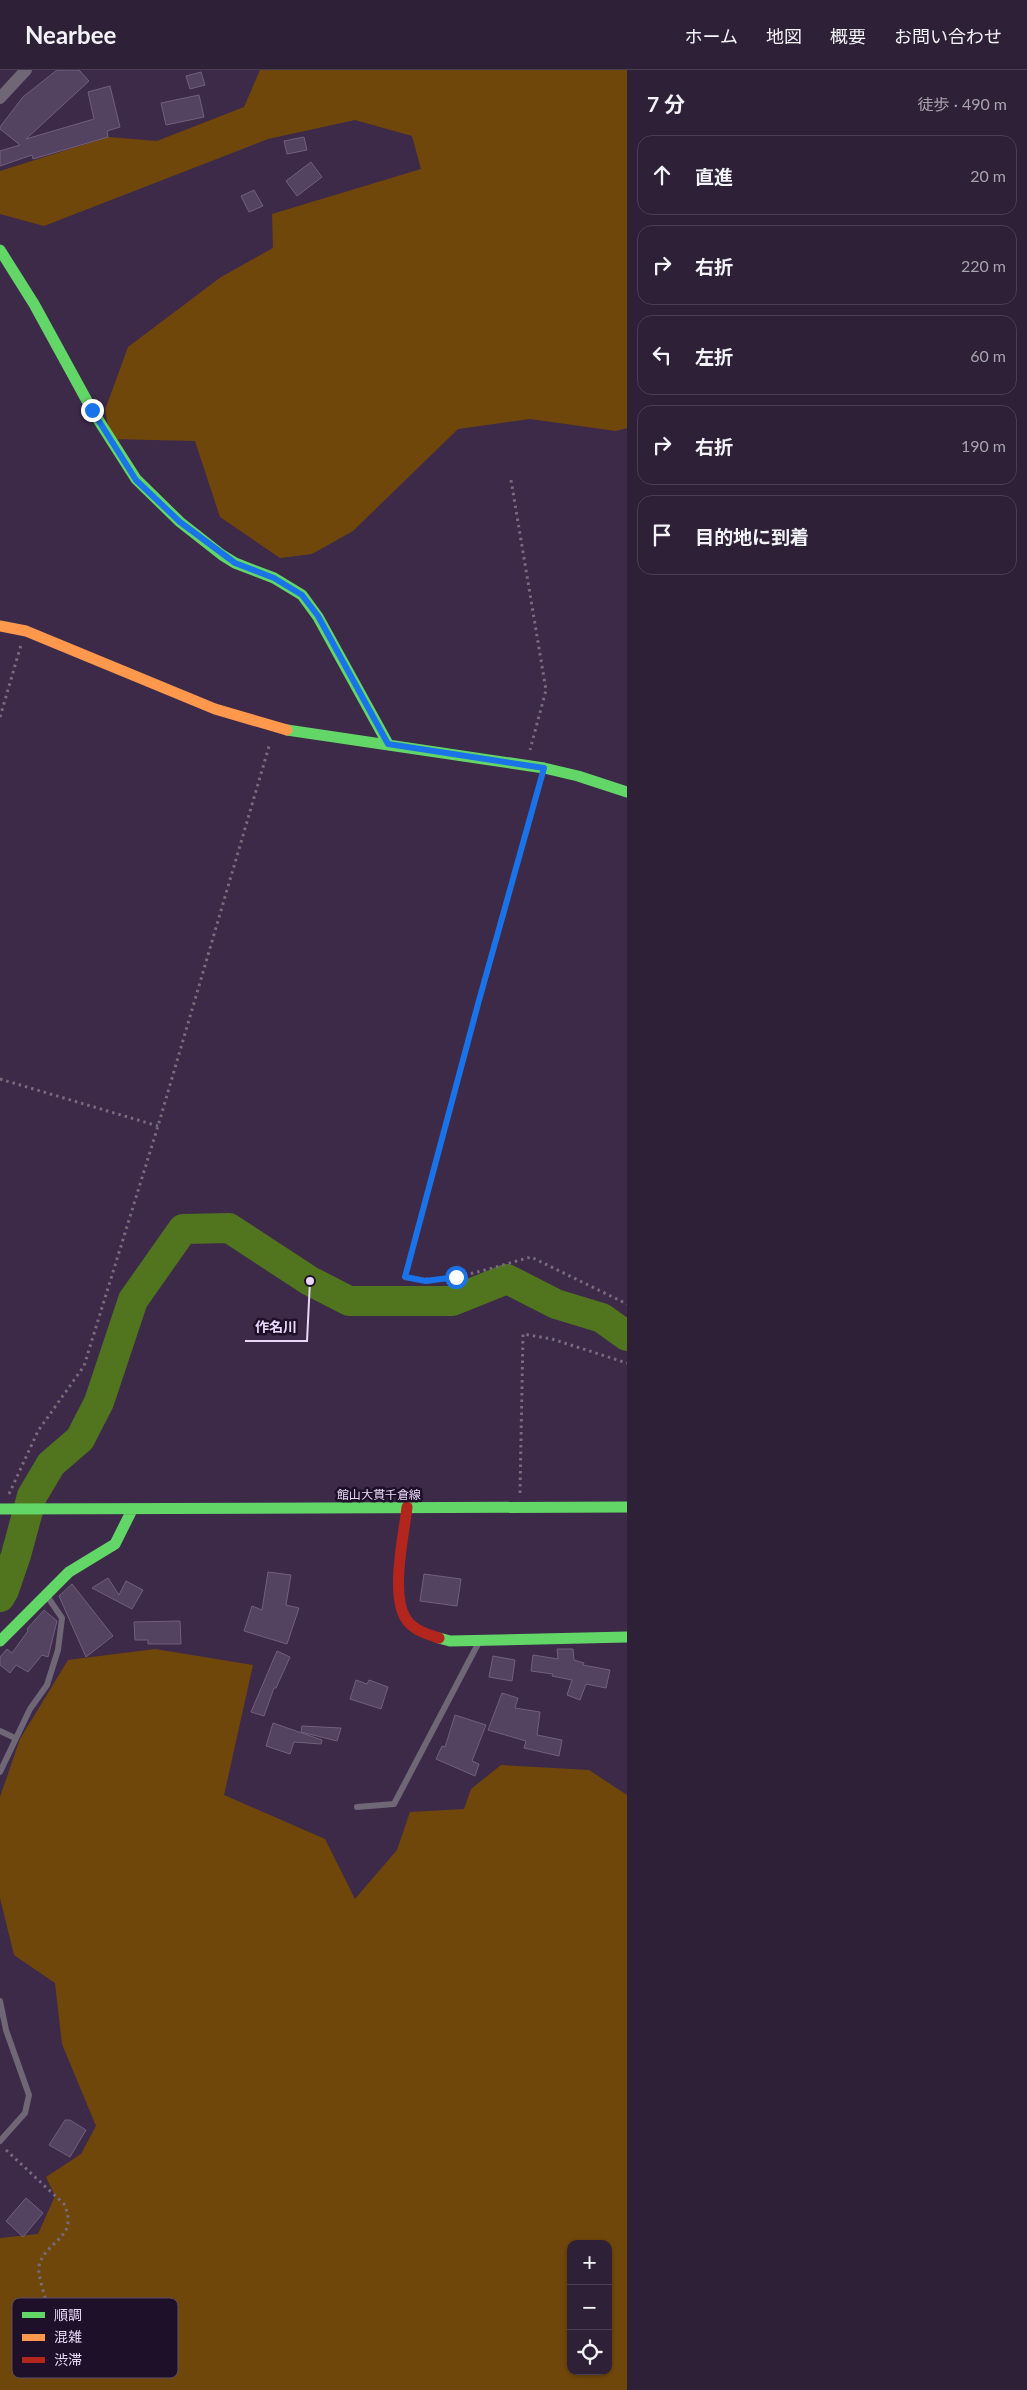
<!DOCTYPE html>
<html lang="ja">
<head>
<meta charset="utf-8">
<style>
  body { margin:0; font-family:Lato,"Noto Sans JP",sans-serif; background:#36283f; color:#f1f3f6 }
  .controls { position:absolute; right:15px; bottom:15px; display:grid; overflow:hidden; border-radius:10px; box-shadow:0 1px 4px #0004 }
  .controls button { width:45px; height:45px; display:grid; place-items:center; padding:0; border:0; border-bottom:1px solid #493e52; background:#2e2037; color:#f1f3f6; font:25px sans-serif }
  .stop { position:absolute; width:15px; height:15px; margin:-11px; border:4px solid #1a73e8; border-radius:50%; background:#fff }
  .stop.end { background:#1a73e8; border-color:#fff; box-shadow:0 1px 5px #0008 }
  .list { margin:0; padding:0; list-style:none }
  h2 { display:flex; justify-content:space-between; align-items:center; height:65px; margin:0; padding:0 20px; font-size:21px }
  h2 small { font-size:16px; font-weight:400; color:#a7a3ad }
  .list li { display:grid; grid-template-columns:32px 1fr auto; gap:15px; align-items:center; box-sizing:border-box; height:80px; margin:0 10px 10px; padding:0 10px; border:1px solid #493e52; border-radius:15px }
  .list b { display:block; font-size:19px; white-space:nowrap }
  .list em { font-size:16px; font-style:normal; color:#a7a3ad }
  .icon { flex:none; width:28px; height:28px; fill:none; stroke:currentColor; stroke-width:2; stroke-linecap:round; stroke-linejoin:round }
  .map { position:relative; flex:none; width:627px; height:2320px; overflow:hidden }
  header { display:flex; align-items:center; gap:30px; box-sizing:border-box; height:70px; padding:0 25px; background:#2e2037; border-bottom:1px solid #493e52 }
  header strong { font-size:24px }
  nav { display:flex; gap:28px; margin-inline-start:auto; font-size:18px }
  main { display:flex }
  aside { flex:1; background:#2e2037 }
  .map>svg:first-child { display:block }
</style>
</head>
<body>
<header>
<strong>Nearbee</strong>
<nav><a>ホーム</a><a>地図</a><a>概要</a><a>お問い合わせ</a></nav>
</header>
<main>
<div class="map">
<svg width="627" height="2320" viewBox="0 0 627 2320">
  <rect width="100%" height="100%" fill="#3d2a49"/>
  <path fill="#70470a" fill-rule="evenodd" d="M260 0H627V358L616 361 530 349 458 359 353 461 312 484 280 488 220 447 195 371 111 369 105 340 128 277 221 207 273 178 272 144 421 99 412 66 355 50 268 69 44 156 0 144V101L108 67 157 71 244 37Z
    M155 1579 253 1595 224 1725 325 1769 355 1829 397 1780 410 1742 464 1739 471 1719 501 1695 589 1700 627 1725V2320H0V2168L38 2164 55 2126 46 2107 81 2084 96 2056 62 1974 55 1913 14 1885 0 1828V1727L20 1669 68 1590ZM571 2174H608V2301H571Z"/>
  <path fill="#50751e" d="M17 1453H34L19 1506 0 1537V1509L8 1494Z"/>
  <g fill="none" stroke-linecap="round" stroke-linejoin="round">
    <path stroke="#50751e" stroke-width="30" d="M0 1527 4 1520 16 1485 32 1426 51 1394 80 1369 99 1332 133 1230 183 1159 229 1158 310 1211 349 1231H452L507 1209 556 1234 602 1248 627 1266"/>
  </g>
  <path fill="#544360" stroke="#70607a" d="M57 0H79L89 11 26 69 94 49 88 22 110 16 120 57 107 61 108 67 33 89 32 85 0 96V81L20 75 0 59V57L23 27Z
    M201 2 205 15 190 19 186 6Z
    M199 25 204 47 166 55 161 33Z
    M304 67 307 80 287 84 284 71Z
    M311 92 322 107 297 126 286 111Z
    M254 120 263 136 249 142 241 126Z
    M268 1502 291 1505 286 1535 299 1538 287 1574 244 1561 252 1536 262 1540Z
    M424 1504 461 1509 457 1536 420 1531Z
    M108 1508 119 1525 126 1511 143 1520 132 1539 92 1518Z
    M72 1514 113 1566 86 1587 59 1526Z
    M44 1540 57 1551 48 1587 42 1585 28 1602 16 1595 10 1603 0 1595V1587L7 1579 12 1583 28 1561 27 1559Z
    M180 1551 181 1574H148V1570H135L134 1552Z
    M557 1579H573L574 1590 584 1593 583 1595 610 1600 606 1618 586 1614 580 1630 567 1625 572 1610 552 1606 553 1604 531 1601 533 1585 558 1589Z
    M277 1581 290 1587 276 1618H274L264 1646 251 1642Z
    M493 1586 515 1590 512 1611 489 1607Z
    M356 1610 367 1614 369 1610 388 1617 381 1639 350 1629Z
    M502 1623 518 1628 515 1638 540 1642 537 1665 562 1670 559 1686 524 1678 526 1671 488 1660Z
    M455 1645 486 1655 472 1691 479 1694 475 1706 436 1689 442 1676 445 1677Z
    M273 1653 322 1670 321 1674 294 1672 290 1684 266 1676Z
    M302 1656 341 1658 337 1671 301 1662Z
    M65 2050H70L86 2060 70 2087 49 2075Z
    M26 2128 43 2143 23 2167 6 2151Z"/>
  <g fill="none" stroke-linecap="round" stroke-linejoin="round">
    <path stroke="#766c7d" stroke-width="3" stroke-dasharray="2.5 4" stroke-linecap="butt" d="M511 410 546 620 530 680
      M0 647 21 575
      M540 713 478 934 405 1207C447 1215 490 1198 531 1187L627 1234
      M0 1009 158 1056
      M520 1423 523 1264 552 1269 627 1293
      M9 1424 38 1361 84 1296 158 1056 270 673
      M6 2080 64 2134C80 2169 45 2170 39 2196 37 2205 46 2228 48 2239"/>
    <path stroke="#6f6676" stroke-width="6" d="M0 1661 15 1668
      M0 1702 30 1639 47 1615 58 1580 62 1548 47 1526
      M357 1737 394 1734 479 1572
      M0 1931 6 1960 29 2025 25 2043 0 2071"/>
    <path stroke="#6f6676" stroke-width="12" d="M0 28 26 0"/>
    <path stroke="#63d668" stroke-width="11" d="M0 180 34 234 92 340 136 409 180 452 222 485 235 493 274 508 302 525 318 547 388 674
      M287 660 544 698 578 706 627 722
      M0 1439 627 1437
      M439 1568 450 1571 627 1567
      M0 1571 69 1502 115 1474 132 1440"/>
    <path stroke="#ff974d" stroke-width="11" d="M0 556 26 561 215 639 287 660"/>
    <path stroke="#b3261e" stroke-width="11" d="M407 1437C404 1465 390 1524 406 1549 413 1560 427 1564 439 1568"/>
  </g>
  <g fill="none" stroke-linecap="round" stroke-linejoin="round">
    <path stroke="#1a73e8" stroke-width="6" d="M92 340 136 410 180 452 235 493 274 508 302 525 318 546 388 674 544 698 478 934 405 1207 426 1211 456 1207"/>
  </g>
  <g text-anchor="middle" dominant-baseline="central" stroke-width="5" stroke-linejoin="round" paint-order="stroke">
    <g font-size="12" fill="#ead7fa" stroke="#1f1029">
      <text x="379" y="1424">館山大貫千倉線</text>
    </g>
  </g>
  <rect x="12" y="2228" width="166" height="80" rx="8" fill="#1f1029" stroke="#5c4c68" stroke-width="1"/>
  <rect x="22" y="2242" width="23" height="6" fill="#63d668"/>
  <rect x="22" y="2264" width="23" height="7" fill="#ff974d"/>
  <rect x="22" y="2287" width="23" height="6" fill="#b3261e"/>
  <g font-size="14" fill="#ead7fa">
    <text x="54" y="2250">順調</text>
    <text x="54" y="2272">混雑</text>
    <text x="54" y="2295">渋滞</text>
  </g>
  <path fill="none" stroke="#ead7fa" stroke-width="2" d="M310 1211L307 1271H245"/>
  <circle fill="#ead7fa" stroke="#1f1029" stroke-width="2" cx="310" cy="1211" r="5"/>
  <g font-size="14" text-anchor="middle" font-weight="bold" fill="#ead7fa" stroke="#1f1029" stroke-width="5" stroke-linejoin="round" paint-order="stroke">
    <text x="276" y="1262">作名川</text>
  </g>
</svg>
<div class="controls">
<button>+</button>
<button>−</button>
<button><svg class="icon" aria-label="locate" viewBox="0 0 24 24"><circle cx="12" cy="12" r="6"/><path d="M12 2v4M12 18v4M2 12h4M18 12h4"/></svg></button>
</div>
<div class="stop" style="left:456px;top:1207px"></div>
<div class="stop end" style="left:92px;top:340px"></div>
</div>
<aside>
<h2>7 分<small>徒歩 · 490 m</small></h2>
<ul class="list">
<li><svg class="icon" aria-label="ahead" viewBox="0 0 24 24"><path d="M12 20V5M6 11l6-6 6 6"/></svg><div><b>直進</b></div><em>20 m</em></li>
<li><svg class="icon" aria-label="right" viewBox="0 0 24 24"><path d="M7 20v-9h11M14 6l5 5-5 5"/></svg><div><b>右折</b></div><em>220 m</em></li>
<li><svg class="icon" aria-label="left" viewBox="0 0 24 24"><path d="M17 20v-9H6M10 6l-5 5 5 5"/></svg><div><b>左折</b></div><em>60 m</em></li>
<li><svg class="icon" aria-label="right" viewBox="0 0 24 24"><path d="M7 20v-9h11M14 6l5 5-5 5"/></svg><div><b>右折</b></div><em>190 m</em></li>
<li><svg class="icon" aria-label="arrive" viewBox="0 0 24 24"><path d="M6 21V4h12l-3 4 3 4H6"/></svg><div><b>目的地に到着</b></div></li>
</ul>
</aside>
</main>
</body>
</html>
